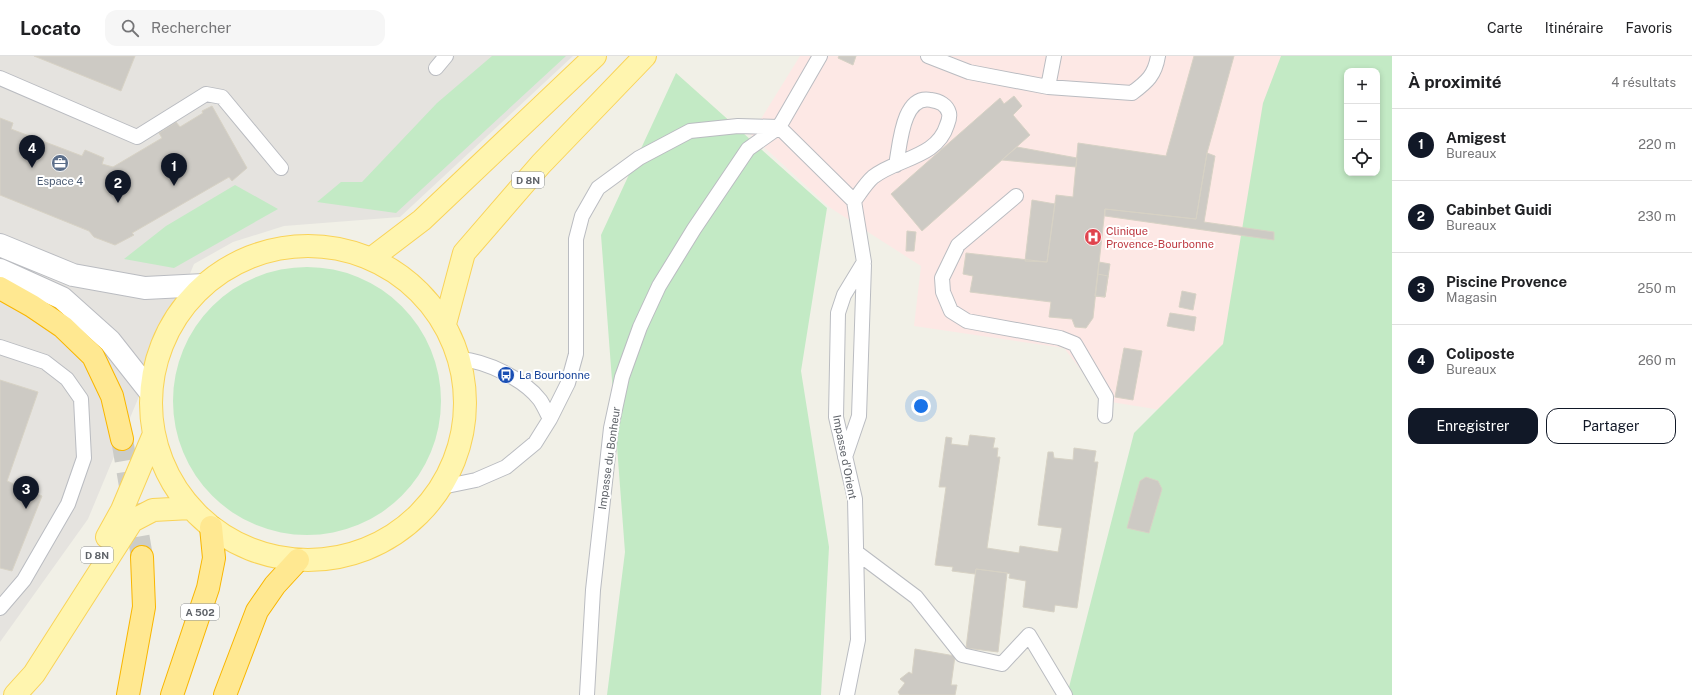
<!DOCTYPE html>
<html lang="fr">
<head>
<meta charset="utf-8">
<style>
  body { margin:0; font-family:"Public Sans",sans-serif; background:#f6f6f6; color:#202124 }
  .controls { position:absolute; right:12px; top:12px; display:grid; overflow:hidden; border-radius:8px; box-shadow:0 2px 6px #0003 }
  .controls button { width:36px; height:36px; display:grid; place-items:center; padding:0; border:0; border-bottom:1px solid #e0e0e0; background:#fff; color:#202124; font:20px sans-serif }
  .you { position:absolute; left:921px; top:350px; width:14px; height:14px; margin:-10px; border:3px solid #fff; border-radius:50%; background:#1a73e8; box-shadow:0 0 0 6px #1a73e833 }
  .badge { display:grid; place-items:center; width:26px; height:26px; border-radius:50%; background:#111827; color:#fff; font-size:13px; font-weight:700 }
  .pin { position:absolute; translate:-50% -33px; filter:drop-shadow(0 1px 2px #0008) }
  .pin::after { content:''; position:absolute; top:21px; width:14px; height:12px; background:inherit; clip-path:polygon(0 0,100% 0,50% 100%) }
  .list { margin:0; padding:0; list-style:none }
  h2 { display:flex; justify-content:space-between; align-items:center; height:52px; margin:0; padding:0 16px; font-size:17px }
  h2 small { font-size:13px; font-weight:400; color:#757577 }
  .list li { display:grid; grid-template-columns:26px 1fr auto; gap:12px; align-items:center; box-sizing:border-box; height:72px; padding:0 16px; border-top:1px solid #e0e0e0 }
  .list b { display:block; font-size:15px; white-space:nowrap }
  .list p { margin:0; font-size:13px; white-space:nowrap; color:#757577 }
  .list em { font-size:13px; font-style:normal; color:#757577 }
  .actions { display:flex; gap:8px; padding:12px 16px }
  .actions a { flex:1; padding:9px 0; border:1px solid #111827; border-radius:12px; text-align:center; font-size:14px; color:#111827 }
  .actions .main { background:#111827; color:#fff }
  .icon { flex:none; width:22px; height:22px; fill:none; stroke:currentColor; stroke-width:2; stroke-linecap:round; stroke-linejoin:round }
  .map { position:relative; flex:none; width:1392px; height:639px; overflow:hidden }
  header { display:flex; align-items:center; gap:24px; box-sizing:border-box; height:56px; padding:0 20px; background:#fff; border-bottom:1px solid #e0e0e0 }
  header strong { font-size:19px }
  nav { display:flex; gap:22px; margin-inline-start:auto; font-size:14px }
  .search { width:280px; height:36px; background:#f6f6f6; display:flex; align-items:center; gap:10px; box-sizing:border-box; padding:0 14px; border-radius:12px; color:#757577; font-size:15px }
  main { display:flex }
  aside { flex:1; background:#fff }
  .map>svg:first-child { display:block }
</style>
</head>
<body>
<header>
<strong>Locato</strong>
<div class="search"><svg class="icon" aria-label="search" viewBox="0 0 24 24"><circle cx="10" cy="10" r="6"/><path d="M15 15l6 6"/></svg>Rechercher</div>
<nav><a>Carte</a><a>Itinéraire</a><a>Favoris</a></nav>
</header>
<main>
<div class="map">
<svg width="1392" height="639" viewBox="0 0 1392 639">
  <rect width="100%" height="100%" fill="#f1f0e7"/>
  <path fill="#e5e3df" d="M0 0H573L400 161 284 170 233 186 194 208 88 463 0 586Z"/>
  <path fill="#fde8e5" d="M800 0H1334L1198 360 1105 345 1064 292 914 270 921 210 829 151 751 79Z"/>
  <path fill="#c3eac5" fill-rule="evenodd" d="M492 0H566L396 157 317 146 341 126H362L437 47Z
    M1281 0H1392V639H1067L1134 377 1223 288 1263 47ZM1347 15H1377V117H1347Z
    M676 17 827 152 801 315 829 491 821 639H607L625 496 601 179Z
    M235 129 278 153 174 212 124 203 166 170Z
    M173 345a134 134 0 1 1 268 0a134 134 0 1 1-268 0Z"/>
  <path fill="#cdcac4" stroke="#d7d2c5" d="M34 0H135L121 35Z
    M839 0H856L853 9 838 2Z
    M1194 0H1234L1207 97 1196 163 1105 153 1093 262 1086 272 1075 271 1072 263 1049 261 1051 246 970 236 973 220 963 218 966 197 1047 206 1056 139 1073 141 1078 87 1166 100Z
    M1014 40 1022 50 1013 59 1030 79 922 175 891 138 1000 42 1004 48Z
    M212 50 247 112 232 125 229 121 132 177 134 179 115 189 94 181 89 175 0 139V62L13 67 11 73 82 100 85 94 104 102 102 108 113 111 162 82 159 77 176 66 180 71 203 57 202 55Z
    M1017 91 1077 102 1076 111 1002 104Z
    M1207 97 1215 100 1204 166 1274 176V184L1105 160V153L1196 163Z
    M1032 144 1055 148 1047 206 1025 205Z
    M907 175 916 176 914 195H906Z
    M1099 206 1110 208 1105 241 1095 240Z
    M1098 218 1108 220 1105 241 1095 240Z
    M1182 235 1196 238 1193 254 1179 251Z
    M1170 257 1196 261 1194 275 1167 270Z
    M1124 292 1142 295 1133 344 1115 341Z
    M0 324 38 336 7 425 42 440 12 515 0 512Z
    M970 379 995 382 993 392H998L997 401H1000L987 492 1019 497 1020 490 1058 496 1062 472 1038 469 1048 396H1053L1054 402 1073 404 1074 392 1096 395 1094 406H1098L1077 552 1055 549 1054 556 1023 551 1026 525 1009 522 1010 518 1007 517 976 513 975 518 952 515 953 511 935 509 946 431H939L946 381 952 382 951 388 968 390Z
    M1146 421 1158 425 1162 433 1149 477 1127 472 1140 425Z
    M976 513 1007 517 998 596 966 592Z
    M915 593 955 600 951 629H957L955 639H900L898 636 905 627 900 623 909 616 912 618Z"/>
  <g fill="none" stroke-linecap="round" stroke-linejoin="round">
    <path stroke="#ccccc7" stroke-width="22" stroke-dasharray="22 11" stroke-linecap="butt" d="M122 383 142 501"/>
    <g stroke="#babcc1" stroke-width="16">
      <path id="service" d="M928 0 969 16 1048 31 1132 37C1147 26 1155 19 1158 0
        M436 12 446 0
        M0 22 137 81 206 38 222 41 281 112
        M1048 31 1054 0
        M1016 140 958 189 942 222 943 236 951 255 967 265 1060 282 1075 288 1106 341 1105 360
        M854 145C860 137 866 127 873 121 897 102 937 102 947 69 949 64 950 61 949 57 947 49 939 45 931 44 902 38 900 90 896 109
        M0 291 45 306 67 323 81 343 84 402 68 448 24 524 0 552
        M460 303C486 305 524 323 540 344 544 350 547 357 550 363
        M845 401 859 360 864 209
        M442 431 476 424 506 411 535 387 550 363 568 327 576 298V183L582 160 598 132 639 102 690 75 738 70 779 71 854 145
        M856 496 916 541 962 599 1002 608 1029 579 1065 639
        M587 639 593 534 611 372 622 321 640 271 659 230 694 173 748 93 779 71 820 0
        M847 639 858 584 855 443 836 361 838 257 844 239 864 206 854 145"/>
    </g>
    <g stroke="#babcc1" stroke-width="24">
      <path id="tertiary" d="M0 189 73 219 145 232 204 229
        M0 214 62 242 110 285 151 337"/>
    </g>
    <g stroke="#f9d358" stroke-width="24">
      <path id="primary" d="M151 347a157 157 0 1 1 314 0a157 157 0 1 1-314 0Z
        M372 202 422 164 595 0
        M445 268 464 197 541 108 645 0
        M107 481 122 454 154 378
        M15 639 34 618 132 465 153 454 191 452"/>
    </g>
    <g stroke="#f9b600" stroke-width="24">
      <path id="motorway" d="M0 232 32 250 63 271 93 300 112 340 122 383
        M128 639 144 551 142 501
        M172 639 208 532 214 502 211 471
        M225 639 257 555 275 529 298 504"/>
    </g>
    <use href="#service" stroke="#fff" stroke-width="14"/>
    <use href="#tertiary" stroke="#fff" stroke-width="22"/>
    <use href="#primary" stroke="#fff5af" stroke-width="22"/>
    <use href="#motorway" stroke="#ffe891" stroke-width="22"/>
  </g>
  <defs>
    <g id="office-disc" transform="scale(0.9)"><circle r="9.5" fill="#5c6f8a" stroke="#fff"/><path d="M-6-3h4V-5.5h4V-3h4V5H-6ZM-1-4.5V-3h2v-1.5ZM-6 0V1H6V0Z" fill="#fff"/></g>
    <g id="hospital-disc" transform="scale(0.9)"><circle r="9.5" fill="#e0444e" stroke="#fff"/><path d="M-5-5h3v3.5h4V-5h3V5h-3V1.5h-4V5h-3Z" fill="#fff"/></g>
    <g id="bus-disc" transform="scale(0.9)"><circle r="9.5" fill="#1a4fb4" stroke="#fff"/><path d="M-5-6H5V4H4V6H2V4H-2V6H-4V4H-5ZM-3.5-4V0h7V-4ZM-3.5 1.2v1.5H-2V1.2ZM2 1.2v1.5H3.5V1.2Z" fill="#fff"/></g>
  </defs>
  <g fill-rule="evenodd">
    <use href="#office-disc" x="60" y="107"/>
    <use href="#hospital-disc" x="1093" y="181"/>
    <use href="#bus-disc" x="506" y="319"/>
  </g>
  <g text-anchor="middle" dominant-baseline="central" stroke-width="4" stroke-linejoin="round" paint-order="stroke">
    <g fill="#fff" stroke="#8e9195" stroke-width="1">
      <rect x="512" y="116" width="32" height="16" rx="3"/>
      <rect x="81" y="491" width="32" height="16" rx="3"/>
      <rect x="181" y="548" width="38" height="16" rx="3"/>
    </g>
    <g font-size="10" font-weight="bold" fill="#5e6268">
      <text x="528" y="124">D 8N</text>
      <text x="97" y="499">D 8N</text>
      <text x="200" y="556">A 502</text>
    </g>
    <g font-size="11" fill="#4e5e75" stroke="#fff">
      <text x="60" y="125">Espace 4</text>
    </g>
    <g font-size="11" fill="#be3a42" stroke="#fff" text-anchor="start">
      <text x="1106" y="175">Clinique<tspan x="1106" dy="13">Provence-Bourbonne</tspan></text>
    </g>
    <g font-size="11" fill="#164399" stroke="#fff" text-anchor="start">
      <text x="519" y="319">La Bourbonne</text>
    </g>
    <g font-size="11" fill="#5e6268" stroke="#fff">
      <text transform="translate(845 401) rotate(79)">Impasse d'Orient</text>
      <text transform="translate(609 402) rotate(-82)">Impasse du Bonheur</text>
    </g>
  </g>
</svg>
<div class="controls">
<button>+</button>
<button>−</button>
<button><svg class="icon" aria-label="locate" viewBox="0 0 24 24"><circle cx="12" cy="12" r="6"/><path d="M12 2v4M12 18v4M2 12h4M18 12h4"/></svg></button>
</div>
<div class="you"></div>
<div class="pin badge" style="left:174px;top:130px">1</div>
<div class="pin badge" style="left:118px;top:147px">2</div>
<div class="pin badge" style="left:26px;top:453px">3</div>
<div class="pin badge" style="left:32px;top:112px">4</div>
</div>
<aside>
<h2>À proximité<small>4 résultats</small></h2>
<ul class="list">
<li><span class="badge">1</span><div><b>Amigest</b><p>Bureaux</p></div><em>220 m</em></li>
<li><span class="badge">2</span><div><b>Cabinbet Guidi</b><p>Bureaux</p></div><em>230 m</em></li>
<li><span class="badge">3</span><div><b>Piscine Provence</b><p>Magasin</p></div><em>250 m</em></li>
<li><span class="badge">4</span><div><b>Coliposte</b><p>Bureaux</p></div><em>260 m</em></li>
</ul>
<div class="actions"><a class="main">Enregistrer</a><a>Partager</a></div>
</aside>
</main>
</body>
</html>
